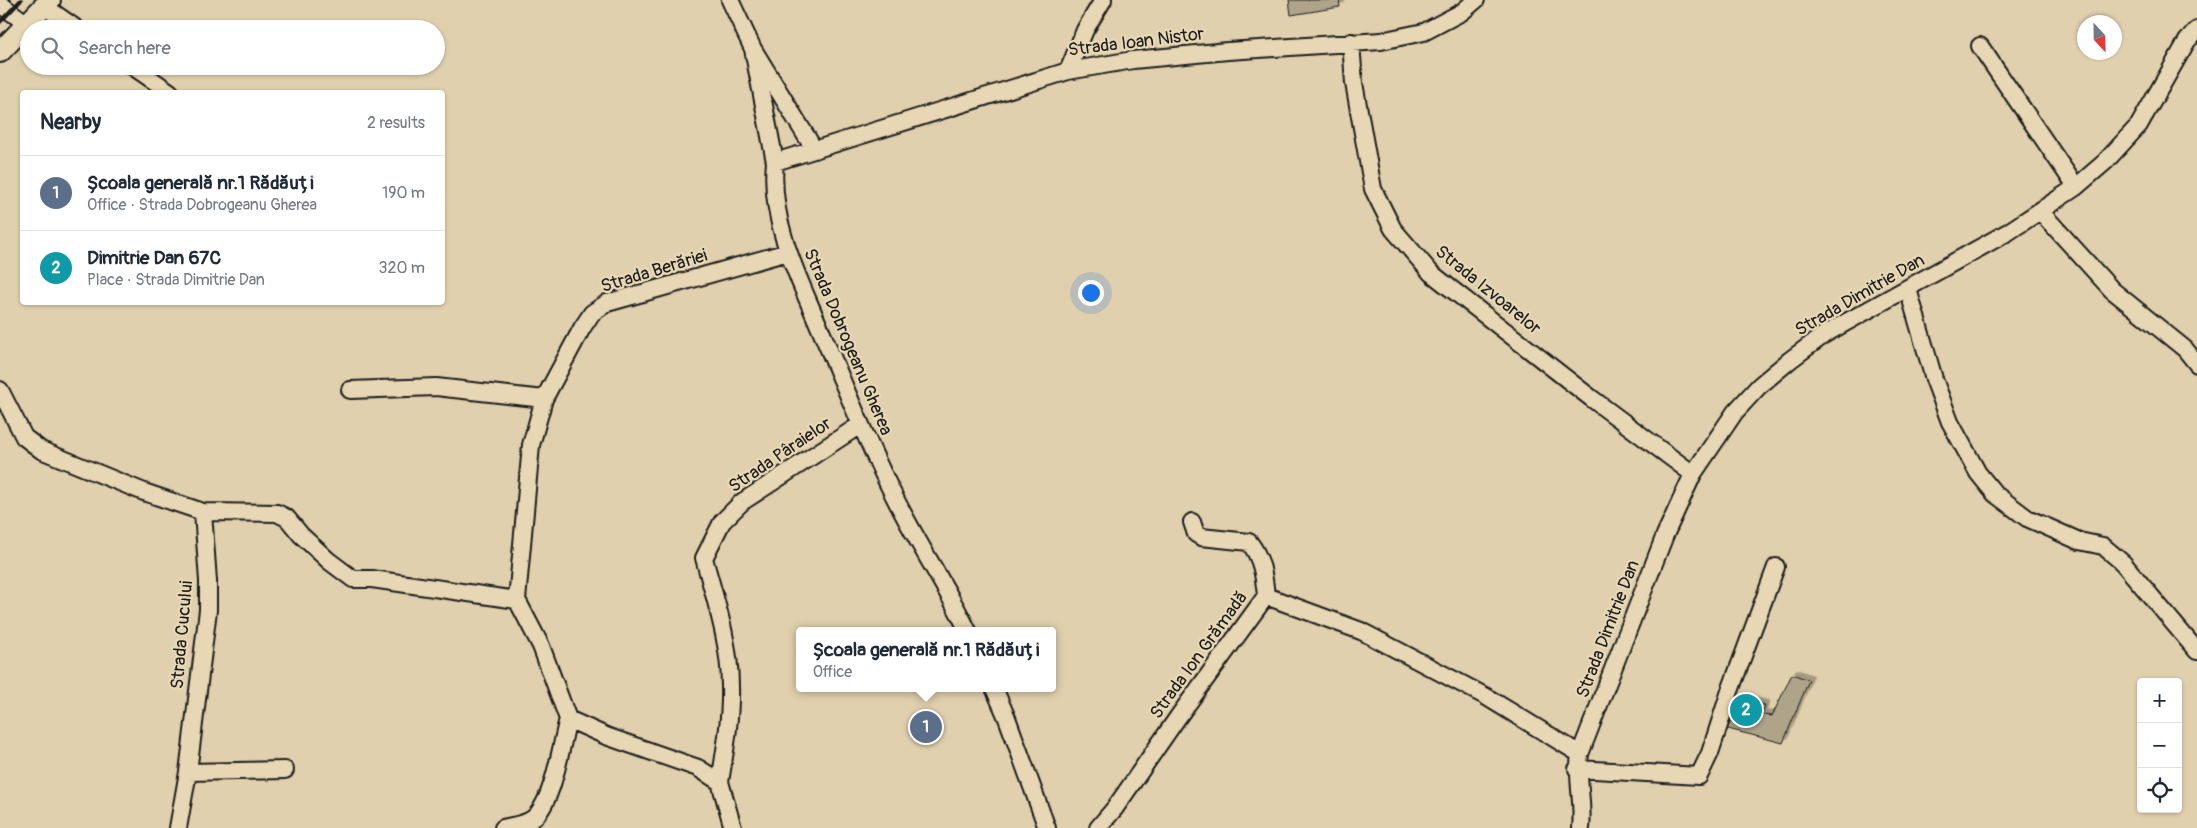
<!DOCTYPE html>
<html lang="en">
<head>
<meta charset="utf-8">
<style>
  body { margin:0; font-family:Pangolin,sans-serif; background:#f6f6f7; color:#1f2937 }
  .controls { position:absolute; right:15px; bottom:15px; display:grid; overflow:hidden; border-radius:5px; box-shadow:0 1px 4px #0004 }
  .controls button { width:45px; height:45px; display:grid; place-items:center; padding:0; border:0; border-bottom:1px solid #e0e1e3; background:#fff; color:#1f2937; font:25px sans-serif }
  .compass { position:absolute; left:2077px; top:15px; width:45px; height:45px; border-radius:50%; background:#fff; box-shadow:0 1px 4px #0004; rotate:158deg }
  .you { position:absolute; left:1090px; top:292px; width:18px; height:18px; margin:-12px; border:4px solid #fff; border-radius:50%; background:#1a73e8; box-shadow:0 0 0 8px #1a73e833 }
  .badge { display:grid; place-items:center; width:32px; height:32px; border-radius:50%; background:#c8321e; color:#fff; font-size:16px; font-weight:700 }
  .pin { position:absolute; translate:-50% -50%; border:2px solid #fff; box-shadow:0 1px 5px #0006 }
  .popup { position:absolute; left:796px; top:627px; width:260px; height:65px; box-sizing:border-box; display:grid; place-content:center; border-radius:5px; background:#fff; filter:drop-shadow(0 1px 4px #0005); font-size:16px; white-space:nowrap; color:#747a83 }
  .popup b { font-size:19px; color:#1f2937 }
  .popup::after { content:''; position:absolute; left:50%; top:100%; margin-left:-10px; border:10px solid transparent; border-top-color:#fff }
  .list { margin:0; padding:0; list-style:none }
  h2 { display:flex; justify-content:space-between; align-items:center; height:65px; margin:0; padding:0 20px; font-size:21px }
  h2 small { font-size:16px; font-weight:400; color:#747a83 }
  .list li { display:grid; grid-template-columns:32px 1fr auto; gap:15px; align-items:center; box-sizing:border-box; height:75px; padding:0 20px; border-top:1px solid #e0e1e3 }
  .list b { display:block; font-size:19px; white-space:nowrap }
  .list p { margin:0; font-size:16px; white-space:nowrap; color:#747a83 }
  .list em { font-size:16px; font-style:normal; color:#747a83 }
  .icon { flex:none; width:28px; height:28px; fill:none; stroke:currentColor; stroke-width:2; stroke-linecap:round; stroke-linejoin:round }
  .map { position:relative; flex:none; width:2197px; height:828px; overflow:hidden }
  .search { position:absolute; background:#fff; box-shadow:0 1px 4px #0004; left:20px; top:20px; width:425px; height:55px; display:flex; align-items:center; gap:12px; box-sizing:border-box; padding:0 18px; border-radius:28px; color:#747a83; font-size:19px }
  .panel { position:absolute; background:#fff; box-shadow:0 1px 4px #0004; left:20px; top:90px; width:425px; height:215px; border-radius:5px }
  .map>svg:first-child { display:block }
</style>
</head>
<body>
<div class="map">
<svg width="2197" height="828" viewBox="0 0 2197 828">
  <defs>
    <filter id="shadow"><feDropShadow dx="4.5" dy="-4.5" stdDeviation="0" flood-color="#0004"/></filter>
  </defs>
  <rect width="100%" height="100%" fill="#e0d0ae"/>
  <filter id="ink" filterUnits="userSpaceOnUse"><feTurbulence type="fractalNoise" baseFrequency=".02" numOctaves="2"/><feDisplacementMap in="SourceGraphic" scale="10" xChannelSelector="R" yChannelSelector="G"/><feConvolveMatrix kernelMatrix="1 2 1 2 8 2 1 2 1" color-interpolation-filters="sRGB"/></filter>
  <g filter="url(#ink)">
    <path fill="#afa38a" stroke="#1c1c1c" filter="url(#shadow)" d="M1289 0H1339L1340 7 1291 15Z
      M1792 674 1809 680 1783 743 1724 728 1731 699 1765 705 1762 715 1772 716Z"/>
    <g fill="none" stroke-linecap="round" stroke-linejoin="round">
      <g stroke="#1c1c1c" stroke-width="20">
        <path id="minor" d="M730 0 753 49 814 149
          M0 4 27 24
          M44 6 77 29
          M1351 42 1354 83 1373 189 1393 229 1431 273 1591 398 1693 474
          M1980 46 2076 187
          M753 49 775 162C769 222 799 278 821 331 845 386 866 441 893 494 916 541 945 584 968 631
          M132 66 170 92
          M1068 71 1085 30 1103 0
          M775 162 1068 71 1133 60 1228 51 1381 41 1424 32 1462 12 1476 0
          M2040 211 2112 290 2185 349 2197 364
          M1908 289 1934 379 1950 422 1978 473 1995 494 2027 518 2079 541 2103 546 2123 563 2197 651
          M0 390 24 437 41 450 144 492 203 512 208 581V610L188 772 178 828
          M350 390 436 387 544 399
          M203 512 277 513 287 518 301 535 329 561 353 579H372L517 600 541 646 568 719 606 736 698 768 720 782 733 828
          M1192 522 1196 534 1201 537 1249 542C1262 558 1264 576 1266 596
          M517 600 531 445 544 399 582 328 592 313 607 303 788 252
          M994 688 1007 718 1047 828
          M1577 769 1699 776 1710 753 1730 691 1776 567
          M188 772 285 770
          M720 782C725 751 731 718 730 686 730 643 715 599 704 558L722 522 742 502 860 425
          M503 828C511 826 521 825 529 821 553 809 561 744 568 719
          M1098 828 1115 808 1178 717 1266 596 1361 631 1485 696 1580 754
          M1581 828C1584 803 1576 779 1580 754L1665 535 1693 474 1735 412 1759 386 1790 360 1825 334 2008 232 2076 187 2105 162 2139 125 2187 41 2197 30"/>
      </g>
      <g stroke="#1c1c1c" stroke-width="24">
        <path id="major" d="M0 52 50 0"/>
      </g>
      <use href="#minor" stroke="#e8d7b4" stroke-width="16"/>
      <use href="#major" stroke="#e8d7b4" stroke-width="20"/>
      <path stroke="#1c1c1c" stroke-width="4" d="M0 22 21 0"/>
    </g>
  </g>
  <g text-anchor="middle" dominant-baseline="central" stroke-width="4.5" stroke-linejoin="round" paint-order="stroke">
    <g font-size="18" fill="#1c1c1c" stroke="#e8d7b4">
      <text transform="translate(1136 42) rotate(-7)">Strada Ioan Nistor</text>
      <text transform="translate(654 271) rotate(-17)">Strada Berăriei</text>
      <text transform="translate(1488 290) rotate(39)">Strada Izvoarelor</text>
      <text transform="translate(1860 295) rotate(-30)">Strada Dimitrie Dan</text>
      <text transform="translate(848 342) rotate(67)">Strada Dobrogeanu Gherea</text>
      <text transform="translate(780 455) rotate(-34)">Strada Pâraielor</text>
      <text transform="translate(1608 629) rotate(-69)">Strada Dimitrie Dan</text>
      <text transform="translate(182 635) rotate(-85)">Strada Cucului</text>
      <text transform="translate(1199 655) rotate(-54)">Strada Ion Grămadă</text>
    </g>
  </g>
</svg>
<div class="controls">
<button>+</button>
<button>−</button>
<button><svg class="icon" aria-label="locate" viewBox="0 0 24 24"><circle cx="12" cy="12" r="6"/><path d="M12 2v4M12 18v4M2 12h4M18 12h4"/></svg></button>
</div>
<svg class="compass" viewBox="-18 -18 36 36"><path d="M0-13l5 13h-10z" fill="#e53935"/><path d="M0 13l5-13h-10z" fill="#747a83"/></svg>
<div class="you"></div>
<div class="pin badge" style="left:926px;top:727px;background:#5c6f8a">1</div>
<div class="popup"><b>Școala generală nr.1 Rădăuți</b>Office</div>
<div class="pin badge" style="left:1746px;top:710px;background:#0f9aa8">2</div>
<div class="search"><svg class="icon" aria-label="search" viewBox="0 0 24 24"><circle cx="10" cy="10" r="6"/><path d="M15 15l6 6"/></svg>Search here</div>
<section class="panel">
<h2>Nearby<small>2 results</small></h2>
<ul class="list">
<li><span class="badge" style="background:#5c6f8a">1</span><div><b>Școala generală nr.1 Rădăuți</b><p>Office · Strada Dobrogeanu Gherea</p></div><em>190 m</em></li>
<li><span class="badge" style="background:#0f9aa8">2</span><div><b>Dimitrie Dan 67C</b><p>Place · Strada Dimitrie Dan</p></div><em>320 m</em></li>
</ul>
</section>
</div>
</body>
</html>
